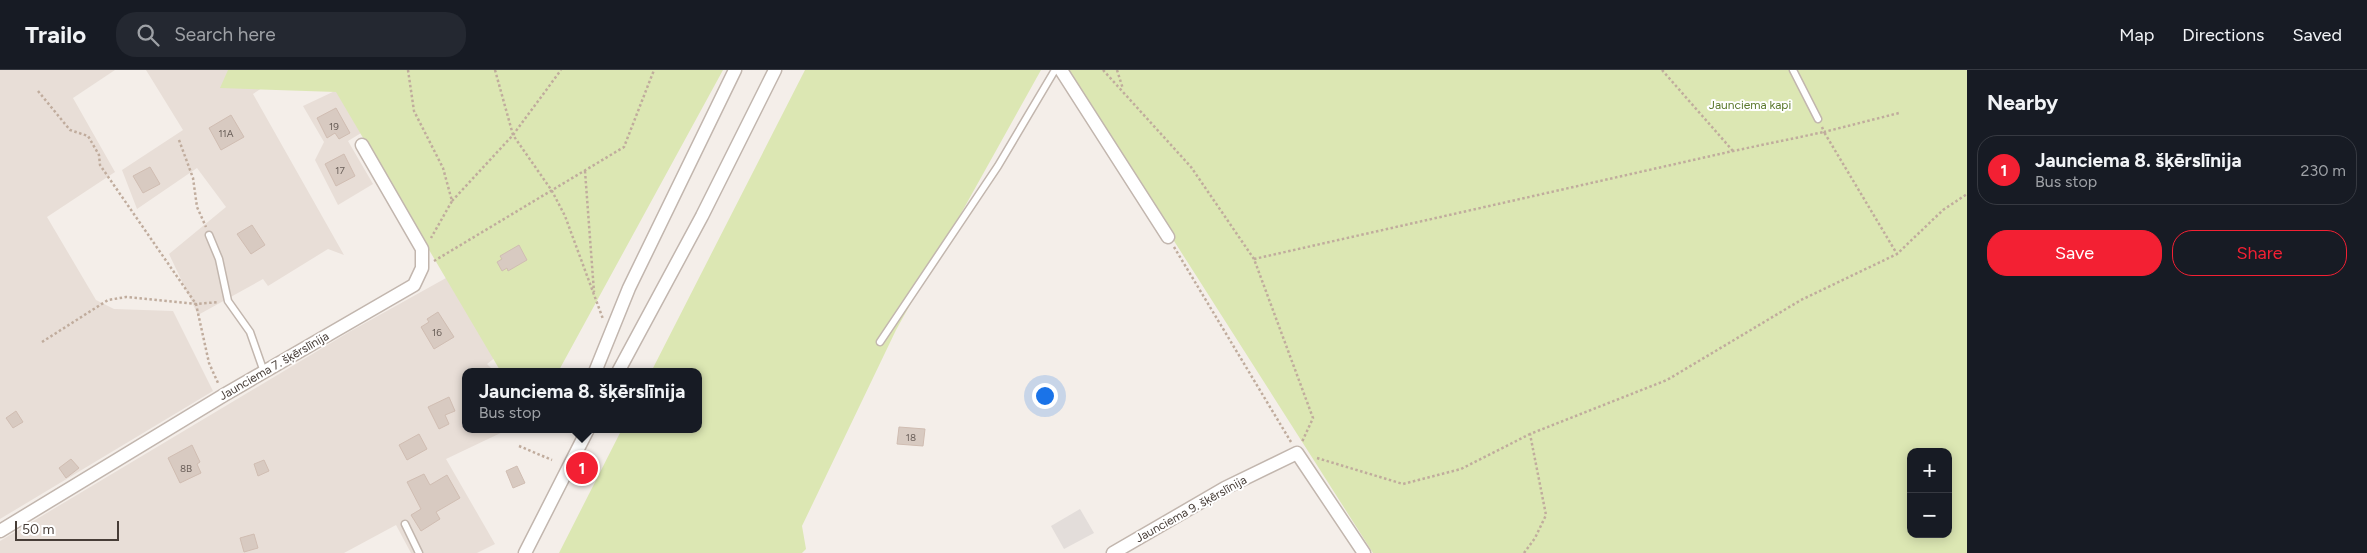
<!DOCTYPE html>
<html lang="en">
<head>
<meta charset="utf-8">
<style>
  body { margin:0; font-family:Figtree,sans-serif; background:#242831; color:#f1f3f6 }
  .controls { position:absolute; right:15px; bottom:15px; display:grid; overflow:hidden; border-radius:10px; box-shadow:0 2px 12px #0003 }
  .controls button { width:45px; height:45px; display:grid; place-items:center; padding:0; border:0; border-bottom:1px solid #363941; background:#171b24; color:#f1f3f6; font:25px sans-serif }
  .scale { position:absolute; left:15px; bottom:12px; width:104px; box-sizing:border-box; padding-left:5px; border:2px solid #473d37; border-top:0; font-size:14px; line-height:18px; white-space:nowrap; color:#473d37; -webkit-text-stroke:4px #fff; paint-order:stroke }
  .you { position:absolute; left:1044px; top:325px; width:18px; height:18px; margin:-12px; border:4px solid #fff; border-radius:50%; background:#1a73e8; box-shadow:0 0 0 8px #1a73e833 }
  .badge { display:grid; place-items:center; width:32px; height:32px; border-radius:50%; background:#f32033; color:#fff; font-size:16px; font-weight:700 }
  .pin { position:absolute; translate:-50% -50%; border:2px solid #fff; box-shadow:0 1px 5px #0006 }
  .popup { position:absolute; left:462px; top:298px; width:240px; height:65px; box-sizing:border-box; display:grid; place-content:center; border-radius:10px; background:#171b24; filter:drop-shadow(0 1px 4px #0005); font-size:16px; white-space:nowrap; color:#9ea1a6 }
  .popup b { font-size:19px; color:#f1f3f6 }
  .popup::after { content:''; position:absolute; left:50%; top:100%; margin-left:-10px; border:10px solid transparent; border-top-color:#171b24 }
  .list { margin:0; padding:0; list-style:none }
  h2 { display:flex; justify-content:space-between; align-items:center; height:65px; margin:0; padding:0 20px; font-size:21px }
  h2 small { font-size:16px; font-weight:400; color:#9ea1a6 }
  .list li { display:grid; grid-template-columns:32px 1fr auto; gap:15px; align-items:center; box-sizing:border-box; height:70px; margin:0 10px 10px; padding:0 10px; border:1px solid #363941; border-radius:20px }
  .list b { display:block; font-size:19px; white-space:nowrap }
  .list p { margin:0; font-size:16px; white-space:nowrap; color:#9ea1a6 }
  .list em { font-size:16px; font-style:normal; color:#9ea1a6 }
  .actions { display:flex; gap:10px; padding:15px 20px }
  .actions a { flex:1; padding:11px 0; border:1px solid #f32033; border-radius:20px; text-align:center; font-size:18px; color:#f32033 }
  .actions .main { background:#f32033; color:#fff }
  .icon { flex:none; width:28px; height:28px; fill:none; stroke:currentColor; stroke-width:2; stroke-linecap:round; stroke-linejoin:round }
  .map { position:relative; flex:none; width:1967px; height:483px; overflow:hidden }
  header { display:flex; align-items:center; gap:30px; box-sizing:border-box; height:70px; padding:0 25px; background:#171b24; border-bottom:1px solid #363941 }
  header strong { font-size:24px }
  nav { display:flex; gap:28px; margin-inline-start:auto; font-size:18px }
  .search { width:350px; height:45px; background:#242831; display:flex; align-items:center; gap:12px; box-sizing:border-box; padding:0 18px; border-radius:20px; color:#9ea1a6; font-size:19px }
  main { display:flex }
  aside { flex:1; background:#171b24 }
  .map>svg:first-child { display:block }
</style>
</head>
<body>
<header>
<strong>Trailo</strong>
<div class="search"><svg class="icon" aria-label="search" viewBox="0 0 24 24"><circle cx="10" cy="10" r="6"/><path d="M15 15l6 6"/></svg>Search here</div>
<nav><a>Map</a><a>Directions</a><a>Saved</a></nav>
</header>
<main>
<div class="map">
<svg width="1967" height="483" viewBox="0 0 1967 483">
  <rect width="100%" height="100%" fill="#f4eee9"/>
  <path fill="#e8ded7" d="M0 0H115L73 28 115 102 47 147 96 230 114 239 173 241 213 321 0 449Z
    M146 0H289L253 24 344 185 328 179 268 216 263 209 198 245 169 184 226 137 197 98 137 139 122 100 183 60Z
    M337 20 366 60 348 71 373 114 338 135 315 90 324 72 303 36Z
    M552 149 535 256 487 294 495 302H466V359H509L446 389 495 474 477 483H411L396 455 344 483H0V471L349 262Z"/>
  <path fill="#e3ddda" d="M1080 439 1094 463 1064 479 1051 456Z"/>
  <path fill="#dce7b3" fill-rule="evenodd" d="M228 0H723L558 302H501L336 22 220 18Z
    M805 0H1041L896 260 802 456 806 479 802 483H559L622 359H698V302H651Z
    M1065 0H1967V483H1373ZM1911 382H1948V464H1911Z"/>
  <path fill="#d8cac1" stroke="#d0bdb2" d="M336 38 350 63 339 69 335 63 327 68 317 48Z
    M231 45 244 67 221 80 209 58Z
    M344 84 355 106 336 116 325 94Z
    M150 97 160 114 143 123 133 106Z
    M252 155 265 175 251 184 237 164Z
    M519 175 527 190 508 201 507 198 502 201 497 192 502 189 500 186Z
    M438 242 454 267 434 279 421 257 429 252 427 249Z
    M449 327 455 341 445 345 449 354 439 359 428 337Z
    M16 341 23 352 13 358 6 348Z
    M899 357 925 359 923 376 897 374Z
    M419 364 427 379 407 390 399 375Z
    M192 375 200 392 197 394 201 403 180 413 168 388Z
    M71 389 79 398 66 408 59 398Z
    M264 390 269 401 258 406 254 394Z
    M517 396 525 413 513 418 506 401Z
    M424 404 430 415 447 405 460 428 436 442 440 449 421 461 411 445 421 439 407 412Z
    M254 464 258 478 244 482 240 468Z"/>
  <g fill="none" stroke-linecap="round" stroke-linejoin="round">
    <g stroke="#c2b6ae" stroke-width="9">
      <path id="service" d="M1793 0 1818 49
        M209 165 219 189 228 231 250 262 264 302
        M880 272 998 96 1055 0
        M405 454 419 483"/>
    </g>
    <g stroke="#c2b6ae" stroke-width="15">
      <path id="minor" d="M1061 0 1168 167
        M595 302 629 218 735 0
        M618 302 702 146 775 0
        M0 461 224 325 414 215 422 198V179L362 75
        M525 483 588 359
        M1113 483 1225 418 1297 383 1364 483"/>
    </g>
    <path stroke="#c0ac9d" stroke-width="2.5" stroke-dasharray="2.5 2.5" stroke-linecap="butt" d="M408 0 414 41 443 98 452 131 431 168
      M495 0 513 65 552 121 565 146 603 249
      M1103 0 1191 97 1254 189 1313 348 1302 372
      M1117 0 1123 19
      M1662 0 1733 81
      M38 21 70 60 88 66 99 85 100 95 196 234 209 293 218 313
      M1822 57 1824 62 1899 43
      M179 70 193 108 197 137 206 157
      M585 101 594 222
      M452 131 513 65 561 0
      M1174 177 1291 372
      M1254 189 1733 81 1824 62 1897 184
      M434 191 624 77 654 0
      M42 272 108 230 126 227 196 234 219 232
      M519 376 552 390
      M1317 388 1403 414 1461 399 1530 364
      M1524 483 1535 468 1546 445 1530 364 1667 310 1801 230 1897 184 1943 140 1967 124"/>
    <use href="#service" stroke="#fff" stroke-width="6"/>
    <use href="#minor" stroke="#fff" stroke-width="12"/>
  </g>
  <g text-anchor="middle" dominant-baseline="central" stroke-width="4" stroke-linejoin="round" paint-order="stroke">
    <g font-size="10" fill="#6b605a">
      <text x="334" y="56">19</text>
      <text x="226" y="63">11A</text>
      <text x="340" y="100">17</text>
      <text x="437" y="262">16</text>
      <text x="911" y="367">18</text>
      <text x="186" y="398">8B</text>
    </g>
    <g font-size="12" fill="#5b782c" stroke="#fff">
      <text x="1750" y="35">Jaunciema kapi</text>
    </g>
    <g font-size="12" fill="#473d37" stroke="#fff">
      <text transform="translate(274 296) rotate(-30)">Jaunciema 7. šķērslīnija</text>
      <text transform="translate(1191 439) rotate(-29)">Jaunciema 9. šķērslīnija</text>
    </g>
  </g>
</svg>
<div class="controls">
<button>+</button>
<button>−</button>
</div>
<div class="scale">50 m</div>
<div class="you"></div>
<div class="pin badge" style="left:582px;top:398px">1</div>
<div class="popup"><b>Jaunciema 8. šķērslīnija</b>Bus stop</div>
</div>
<aside>
<h2>Nearby<small></small></h2>
<ul class="list">
<li><span class="badge">1</span><div><b>Jaunciema 8. šķērslīnija</b><p>Bus stop</p></div><em>230 m</em></li>
</ul>
<div class="actions"><a class="main">Save</a><a>Share</a></div>
</aside>
</main>
</body>
</html>
